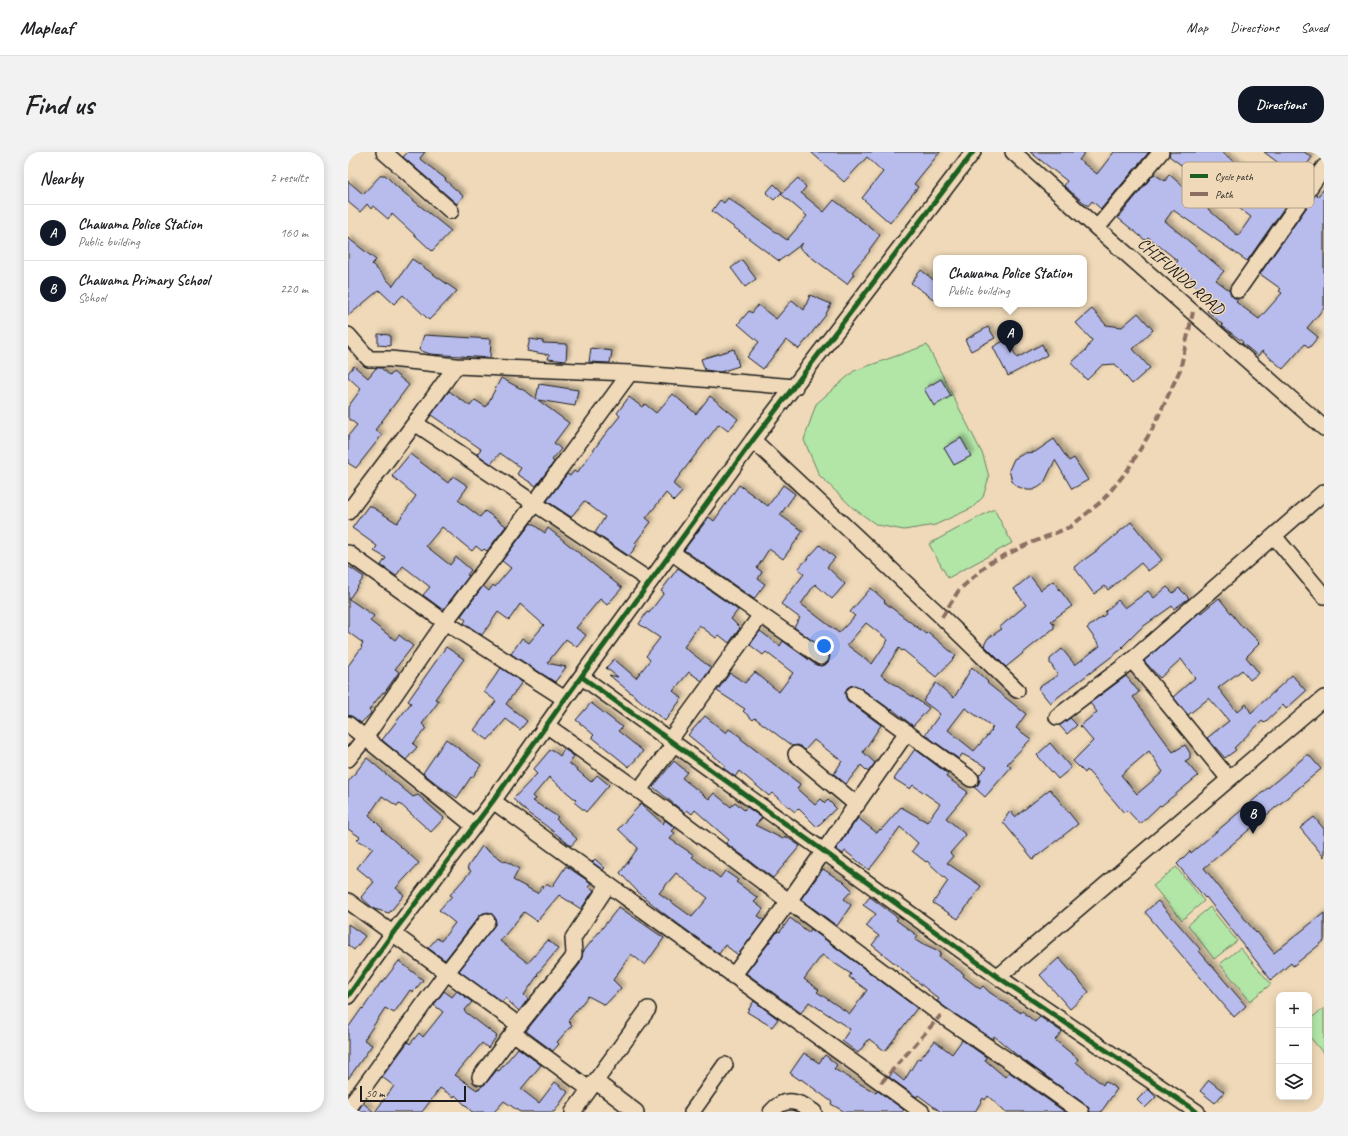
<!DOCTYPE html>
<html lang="en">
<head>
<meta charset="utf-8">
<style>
  body { margin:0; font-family:Caveat,sans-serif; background:#f2f2f2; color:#202124 }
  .controls { position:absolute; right:12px; bottom:12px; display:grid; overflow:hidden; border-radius:8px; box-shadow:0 2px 10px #0003 }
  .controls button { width:36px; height:36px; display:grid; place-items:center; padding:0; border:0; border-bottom:1px solid #e0e0e0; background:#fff; color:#202124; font:20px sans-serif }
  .scale { position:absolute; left:12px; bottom:10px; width:106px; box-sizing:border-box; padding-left:4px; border:2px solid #1c1c1c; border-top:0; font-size:11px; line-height:14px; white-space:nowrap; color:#1c1c1c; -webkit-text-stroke:3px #efd9b8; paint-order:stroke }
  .you { position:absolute; left:476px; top:494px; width:14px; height:14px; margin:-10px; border:3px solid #fff; border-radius:50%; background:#1a73e8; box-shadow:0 0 0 6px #1a73e833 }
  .badge { display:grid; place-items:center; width:26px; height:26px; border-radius:50%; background:#111827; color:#fff; font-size:13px; font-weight:700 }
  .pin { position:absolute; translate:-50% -33px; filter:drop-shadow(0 1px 2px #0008) }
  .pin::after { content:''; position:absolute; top:21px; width:14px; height:12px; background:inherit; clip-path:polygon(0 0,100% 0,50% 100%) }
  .popup { position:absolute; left:585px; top:103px; width:154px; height:52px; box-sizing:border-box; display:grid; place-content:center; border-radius:8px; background:#fff; filter:drop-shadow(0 1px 3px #0005); font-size:13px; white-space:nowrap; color:#757577 }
  .popup b { font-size:15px; color:#202124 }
  .popup::after { content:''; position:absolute; left:50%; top:100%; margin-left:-8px; border:8px solid transparent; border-top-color:#fff }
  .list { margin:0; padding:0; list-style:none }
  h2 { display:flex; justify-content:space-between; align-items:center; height:52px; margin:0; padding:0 16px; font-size:17px }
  h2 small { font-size:13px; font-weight:400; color:#757577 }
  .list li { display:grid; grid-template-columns:26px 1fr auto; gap:12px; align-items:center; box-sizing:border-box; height:56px; padding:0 16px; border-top:1px solid #e0e0e0 }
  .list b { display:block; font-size:15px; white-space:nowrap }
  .list p { margin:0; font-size:13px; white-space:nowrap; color:#757577 }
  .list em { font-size:13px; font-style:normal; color:#757577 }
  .icon { flex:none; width:22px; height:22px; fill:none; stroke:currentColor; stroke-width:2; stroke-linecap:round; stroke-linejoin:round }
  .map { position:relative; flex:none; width:976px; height:960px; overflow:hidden; border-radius:16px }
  header { display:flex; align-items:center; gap:24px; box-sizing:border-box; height:56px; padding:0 20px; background:#fff; border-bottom:1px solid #e0e0e0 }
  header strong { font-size:19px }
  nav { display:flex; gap:22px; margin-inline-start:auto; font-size:14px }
  .intro { display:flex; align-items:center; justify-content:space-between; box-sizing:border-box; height:96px; padding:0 24px }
  h1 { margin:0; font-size:28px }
  .button { padding:10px 18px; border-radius:16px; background:#111827; color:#fff; font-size:14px; font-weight:700 }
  main { display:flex; gap:24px; padding:0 24px }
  aside { flex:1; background:#fff; border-radius:16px; box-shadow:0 2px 10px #0003 }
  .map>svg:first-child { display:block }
</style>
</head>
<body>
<header>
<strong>Mapleaf</strong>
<nav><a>Map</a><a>Directions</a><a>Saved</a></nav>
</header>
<div class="intro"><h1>Find us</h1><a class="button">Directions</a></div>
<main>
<aside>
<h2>Nearby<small>2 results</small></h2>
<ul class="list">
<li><span class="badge">A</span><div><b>Chawama Police Station</b><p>Public building</p></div><em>160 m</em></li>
<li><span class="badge">B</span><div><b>Chawama Primary School</b><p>School</p></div><em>220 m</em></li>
</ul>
</aside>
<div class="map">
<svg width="976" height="960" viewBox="0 0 976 960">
  <defs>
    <filter id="shadow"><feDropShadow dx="3.5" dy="-3.5" stdDeviation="2" flood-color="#0004"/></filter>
  </defs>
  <rect width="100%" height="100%" fill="#efd9b8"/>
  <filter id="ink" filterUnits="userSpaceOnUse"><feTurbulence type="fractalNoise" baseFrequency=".025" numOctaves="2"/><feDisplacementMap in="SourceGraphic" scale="8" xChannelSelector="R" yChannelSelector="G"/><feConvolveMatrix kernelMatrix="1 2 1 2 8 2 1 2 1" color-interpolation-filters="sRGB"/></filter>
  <g filter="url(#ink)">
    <path fill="#b2e6a7" stroke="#678162" d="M579 193 635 303 641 325 635 345 624 356 587 373 556 378 529 373 505 356 471 323 456 288 468 252 506 219Z
      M646 357 664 391 600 426 581 392Z
      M828 715 856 749 834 768 805 734Z
      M862 755 889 789 866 807 840 773Z
      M892 796 923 832 902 849 872 812Z
      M976 856V902L961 884V868Z"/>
    <path fill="#b8bced" stroke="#1c1c1c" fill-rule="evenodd" filter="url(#shadow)" d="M60 0H77L72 6 73 8 98 27 97 28 115 44 109 52 55 5Z
      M463 0H592L566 32 570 35 542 71 514 46 535 20 519 5 496 30Z
      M682 0H737L731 8 749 22 766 0H801L753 57 744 49 740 54 716 34 719 29Z
      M822 0H873L896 16 893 21 915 37 932 12 916 0H956L964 5 947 30 952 33 899 109 825 58 817 69 876 119 868 128 881 138 885 145 890 147 888 150 911 167 934 141 931 139 933 137 912 122 968 42 970 44 976 37V156L959 176 970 185 961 196 957 192 935 217 914 199 910 204 894 191 895 190 874 174 875 173 859 159 866 150 843 130 845 127 827 112 830 109 800 85 797 88 770 66 806 22 817 29 821 22 890 84 903 65 821 4Z
      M33 23H37L49 35 103 79 84 99 44 62 40 67 25 54 23 57 19 52 12 60 0 50V29L15 42Z
      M450 26 458 35 453 41 476 60 486 48 532 83 521 98 522 99 504 120 506 122 499 132 451 96 455 91 431 109 364 59 372 48 376 51 380 46 439 88 459 64 433 42Z
      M426 32 434 40 426 48 418 41Z
      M0 86 28 108 24 112 45 134 64 107 109 139 81 168 55 143 46 152 31 138 0 164Z
      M394 108 408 127 397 135 383 116Z
      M573 118 588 130V149L563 131Z
      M462 143 483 152 477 164 451 197 438 188 415 217 399 205 411 190 390 172 401 159 404 161 410 153 428 167 444 148 456 158Z
      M744 157 758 173 774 175 790 161 805 178 785 197 802 216 784 232 767 212 754 213 739 228 723 211 738 198 744 188 728 171Z
      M640 175 647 186 623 199 617 188Z
      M30 182 42 183V194L30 193Z
      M76 183 143 187 142 206 82 202 71 198Z
      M182 187 195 189V191L219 192 218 209 200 207 201 203 179 199Z
      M659 187 669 206 694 192 699 203 660 224 645 195Z
      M243 196 264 199 262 211 241 210Z
      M386 197 391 214 372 220 357 218 353 207Z
      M6 214 20 226 28 216H33L42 224 45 220 61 233 27 278 34 283 8 316 0 311V284L9 273 0 266V255L13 237 0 225V221Z
      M153 226 179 240 188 247 191 232 230 238 227 254 190 248 221 271 206 291 213 297 204 308 206 310 188 334 169 322 173 316 152 301 143 312 129 302 133 297 83 263 101 239 122 254 127 248 138 255Z
      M593 227 603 244 586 254 576 237Z
      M325 242 348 262 362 244 390 267 380 279 371 272 325 332 334 340 326 349 318 341 298 366 303 370 287 391 289 393 281 404 247 381 257 365 236 349 223 365 199 349 219 322 222 324 226 319 229 321 255 285 272 264 269 261 281 245 294 255 297 252 308 261Z
      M613 286 623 304 606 313 596 296Z
      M706 287 721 309 726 306 740 328 724 337 707 308 696 331 691 335 685 338H679L668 334 664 329 661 318 666 307 677 301 687 300Z
      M62 302 100 331 105 324 120 334 110 348 132 365 137 359 158 374 139 399 136 397 134 399 128 394 124 399 94 375 78 394 102 413 108 405 123 418 119 423 121 424 95 458 75 443 82 435 55 414 48 424 33 413 38 406 26 399 29 394 4 376 21 353 49 371 68 344 44 324Z
      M391 333 420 354 435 333 447 342 432 363 455 379 435 407 421 397 409 416 414 420 410 427 417 432 406 447 336 398 361 365 366 369Z
      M783 370 814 408 800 419 793 411 760 438 757 434 746 442 726 415 750 398Z
      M183 371 197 381 200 376 274 436 259 453 252 447 228 476 238 483 229 495 218 487 199 511 218 515 207 530 163 502 174 486 181 491 196 473 172 452 161 468 150 460 134 483 116 471 118 468 113 464 135 434 141 439 145 433 147 435 163 416 154 409Z
      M472 393 487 406 479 415 497 432 484 447 467 432 453 452 491 481 507 464 502 460 523 436 537 449 536 450 578 482 580 480 608 504 588 525 555 498 554 499 551 496 533 523 581 556 565 574 544 557 543 558 511 535 507 533 502 534 499 536 497 541 498 546 500 549 533 573 515 600 527 611 520 620 513 613 498 632 486 622 494 609 466 588 457 598 450 593 444 594 407 566 405 568 395 559 397 557 369 539 382 521 397 531 407 520 431 540 445 521 418 500 415 503 402 493 412 479 432 494 435 489 468 513 473 514 477 513 480 510 482 505 481 501 446 475 452 466 433 452 456 422 450 417ZM518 471 540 488 524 512 499 493Z
      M0 414 16 425 1 447 26 464 22 469 47 488 51 483 65 494 47 517 51 520 36 541 35 540 21 558 23 561 13 571 5 565 0 563V514L14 495 13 494 15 491 0 480Z
      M330 416 390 458 383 467 392 476 381 491 371 483 368 486 351 473 336 495 363 516 354 529 341 520 325 539 334 546 317 569 261 523 270 525 258 516 266 507 288 526 302 508 298 504 312 486 291 472 299 460 301 461 316 441 313 439Z
      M682 424 693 438 705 429 724 454 703 469 706 472V476L658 515 636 493 640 486 654 477 652 475 678 453 666 437Z
      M819 435 825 441 831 436 841 446 826 457 824 454 793 476 774 495 775 496 702 551 690 536 710 523 702 511V507L714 497 727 513 752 494 739 476 758 462 757 460 770 448 777 456 800 439 806 446Z
      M871 446 895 476 896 475 912 491 898 505 911 521 902 528 894 518 870 536 889 560 898 552 903 561 944 523 958 539 938 557 935 553 916 571 914 569 886 596 888 598 877 606 859 586 881 569 861 546 840 563 825 545 847 526 833 507 812 526 796 509 852 460 853 461Z
      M98 495 116 507 87 547 91 549 74 572 78 576 65 592 69 595 58 608 34 588 63 551 60 549Z
      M624 515 640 530 639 531 678 562 668 576 683 587 659 612 663 615 637 645 626 635 630 633 632 628 631 623 639 615 614 602 611 607 577 583 592 562 575 549 588 531 606 546ZM617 556 645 575 643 577 644 578 626 599 600 578Z
      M153 516 174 530 158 552 179 569 172 578 158 567 140 588 126 578 148 549 136 540Z
      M778 524 791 540 785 545 825 600 837 593 842 601V606L837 609 850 624 813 654 812 653 792 672 779 658 776 661 768 651 739 618 737 621 725 609 745 589 732 574 749 560 742 551ZM801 599 815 620 789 642 773 623Z
      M243 551 274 575 270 579 295 599 281 615 244 585 246 583 228 568Z
      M357 564 378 581 381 577 393 585V587L452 632 449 637 467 653 473 647 477 651 480 648 488 656 469 675 450 656 447 660 424 641 421 644 391 619 387 625 375 616 377 613 340 583Z
      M722 566 729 573 719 582 711 573Z
      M98 587 133 613 124 626 123 625 109 646 94 636 75 621Z
      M702 591 723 616 710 627 689 603Z
      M203 597 212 604 216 597 226 604 221 611 243 630 249 623 261 633 238 660 226 650 228 648 201 625 185 644 188 647 185 649 210 665 208 667 229 687 223 694 197 673 181 662 165 647 189 622 185 618Z
      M567 597 600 622 598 625 620 640 598 666 618 683 602 701 605 704 599 711 633 734 610 767 585 751 600 729 579 709 578 710 564 699 570 691 552 675 537 696H538L521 718 497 699 495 702 488 697 510 666 529 681 532 677 533 678 553 655 579 670 592 652 565 633 562 637 546 627Z
      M960 602 973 617 856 716 908 781 909 780 926 801 976 761V789L945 814 943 811 923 828 858 745 857 746 829 712 842 699 843 701Z
      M19 606 65 645 70 643 96 666 83 680 51 651 49 654 34 644 21 663 35 677 34 678 71 711 48 736 56 743 41 761 26 757 13 745 26 730 9 716 25 696 9 688 12 685 0 677V630Z
      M326 609 339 620 334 626 361 647 366 641 383 655 387 650 396 658 399 655 414 666 407 673 435 687 437 684 452 694 425 726 378 691 381 688 347 658 344 662 339 658 337 661 305 635Z
      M702 637 730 672 685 707 655 670 662 659 667 665Z
      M293 652 315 672 317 668 327 676 324 679 327 681 322 687 346 703 344 705 372 726 377 719 390 728 388 730 410 746 406 750 415 757 410 764 416 768 390 803 377 793 371 802 314 760 290 740 272 721 290 696 270 677ZM328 721 360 746 344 765 311 741Z
      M966 665 976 677V705L952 676Z
      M134 694 157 710 158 709 171 717 165 728 189 741 195 734 196 736 200 732 204 735 218 714 243 731 240 734 246 738 233 757 211 743 189 769 176 760 152 789 180 811 200 788 210 797 189 822 190 823 176 843 180 847 171 859 157 846 154 850 111 819 146 774 148 770 147 766 144 762 140 760 136 761 132 763 97 808 80 796 89 786 93 789 107 771 91 758 104 744 102 743 123 719 119 716Z
      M247 707 257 716 255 718 244 710Z
      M475 717 493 729 494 728 504 738 496 747 503 753 489 774 453 747Z
      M522 745 550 766 548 768 570 784 567 788 593 800 591 805 616 822 615 824 632 837 635 834 641 840 673 861 674 859 687 870 692 865 714 880 707 888 730 907 728 910 755 933 757 929 769 937 753 960H742L741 956 738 953 670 904 646 884 645 887 598 856 589 849 591 847 524 793 531 784 518 774 528 762 515 753Z
      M810 749 852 797 851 799 898 854 886 865 797 760Z
      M271 755 316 786 297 813 283 802 265 828 273 836 257 853 240 844 220 869 224 873 209 890 211 892 205 899 178 879 231 813 234 805 235 800Z
      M442 766 459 779 461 780 463 777 569 856 537 899 521 887 510 901 494 889 502 877 461 850 453 861 398 821 430 779 432 780ZM474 803 503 822 501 825 519 838 502 862 469 840 471 838 456 827Z
      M0 772 17 784 6 798 0 793Z
      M711 806 741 840 722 857 692 823Z
      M51 809 75 828 65 840 62 838 46 861 37 856 16 888 24 893 0 927V876L14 856 15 857 33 830 34 831Z
      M96 839 104 845 109 839 124 850 116 859 149 884 140 896 134 891 107 923 129 938 130 936 131 937 139 930 149 918 151 919 170 896 193 913 173 937 191 951 207 930 220 940 206 960H172L156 949 146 960H124L107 943 106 945 92 936 74 960H27L46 934 34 925 60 890 62 892 71 881 75 885 95 860 86 853Z
      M406 849 430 867 424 875 399 860Z
      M614 888 638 905 637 908 657 925 661 920 717 960H657L640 944 637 948 635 946 627 960H593L570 943 569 945 567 944 541 925 545 920 556 929 570 906 572 907 587 889 604 902Z
      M456 901 471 911 477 903 489 913 486 917 528 941 530 939 556 958 554 960H497L483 952 484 950 453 927 452 928 442 921Z
      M861 928 876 940 867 951 852 939Z
      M800 937 808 945 797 956 789 948Z
      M15 951 26 960H9Z"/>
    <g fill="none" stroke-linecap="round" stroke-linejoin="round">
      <g stroke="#1c1c1c" stroke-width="18">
        <path id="minor" d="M36 0 103 59
          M665 0 749 76 976 276
          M749 76 813 0
          M890 138 976 15
          M0 183 21 207H42L108 214 282 221 447 235
          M67 271 302 429
          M405 288 594 465 669 538
          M0 360 67 271 108 214
          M926 384 976 444
          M323 400 473 505
          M0 401 97 470 217 547
          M784 508 881 627
          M234 525 650 825 849 960
          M506 542 623 627
          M709 565 784 508 976 340
          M0 572 126 674
          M198 573 321 660 593 863 674 918 733 960
          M321 589 413 463
          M448 602 509 653
          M0 607 17 586 97 470 186 352 282 221
          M291 638 326 592
          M145 649 574 960
          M0 749 171 873
          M385 824 441 749 559 580
          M650 825 976 546
          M0 844 45 781 145 649 217 547 405 288 625 0
          M165 881 241 937
          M132 925 171 873 224 807 226 802 225 786 260 733
          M247 929 288 960
          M0 957 99 820 139 769
          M225 960 300 857
          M344 960 377 913
          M423 960C437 943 452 950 466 960"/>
      </g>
      <use href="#minor" stroke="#efd9b8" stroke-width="15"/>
      <path stroke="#8d6e63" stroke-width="4" stroke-dasharray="8 4" stroke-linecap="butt" d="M594 465 611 438 641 411 678 393 722 375 754 349 779 319 805 276 832 218 845 160
        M533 931 593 863"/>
      <g stroke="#efd9b8" stroke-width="8">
        <path id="cycleway" d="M234 525 650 825 849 960
          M0 844 45 781 145 649 217 547 405 288 625 0"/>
      </g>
      <use href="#cycleway" stroke="#1b5e20" stroke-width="5"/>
    </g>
  </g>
  <g text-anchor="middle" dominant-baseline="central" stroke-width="3" stroke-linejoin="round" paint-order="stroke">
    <g font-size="17" fill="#1c1c1c" stroke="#efd9b8">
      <text transform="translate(833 124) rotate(41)">CHIFUNDO ROAD</text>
    </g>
  </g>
  <rect x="834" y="10" width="132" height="46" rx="6" fill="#efd9b8" stroke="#b0a089" stroke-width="1"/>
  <rect x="842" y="22" width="18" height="4" fill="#1b5e20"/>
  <rect x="842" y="40" width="18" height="4" fill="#8d6e63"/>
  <g font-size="11" fill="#1c1c1c">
    <text x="867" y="28">Cycle path</text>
    <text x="867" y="46">Path</text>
  </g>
</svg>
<div class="controls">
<button>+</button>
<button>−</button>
<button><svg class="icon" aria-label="layers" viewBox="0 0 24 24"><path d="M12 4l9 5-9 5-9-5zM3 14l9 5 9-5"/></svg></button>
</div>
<div class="scale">50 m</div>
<div class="you"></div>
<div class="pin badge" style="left:662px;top:201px">A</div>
<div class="popup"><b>Chawama Police Station</b>Public building</div>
<div class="pin badge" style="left:905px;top:682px">B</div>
</div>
</main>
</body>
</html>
